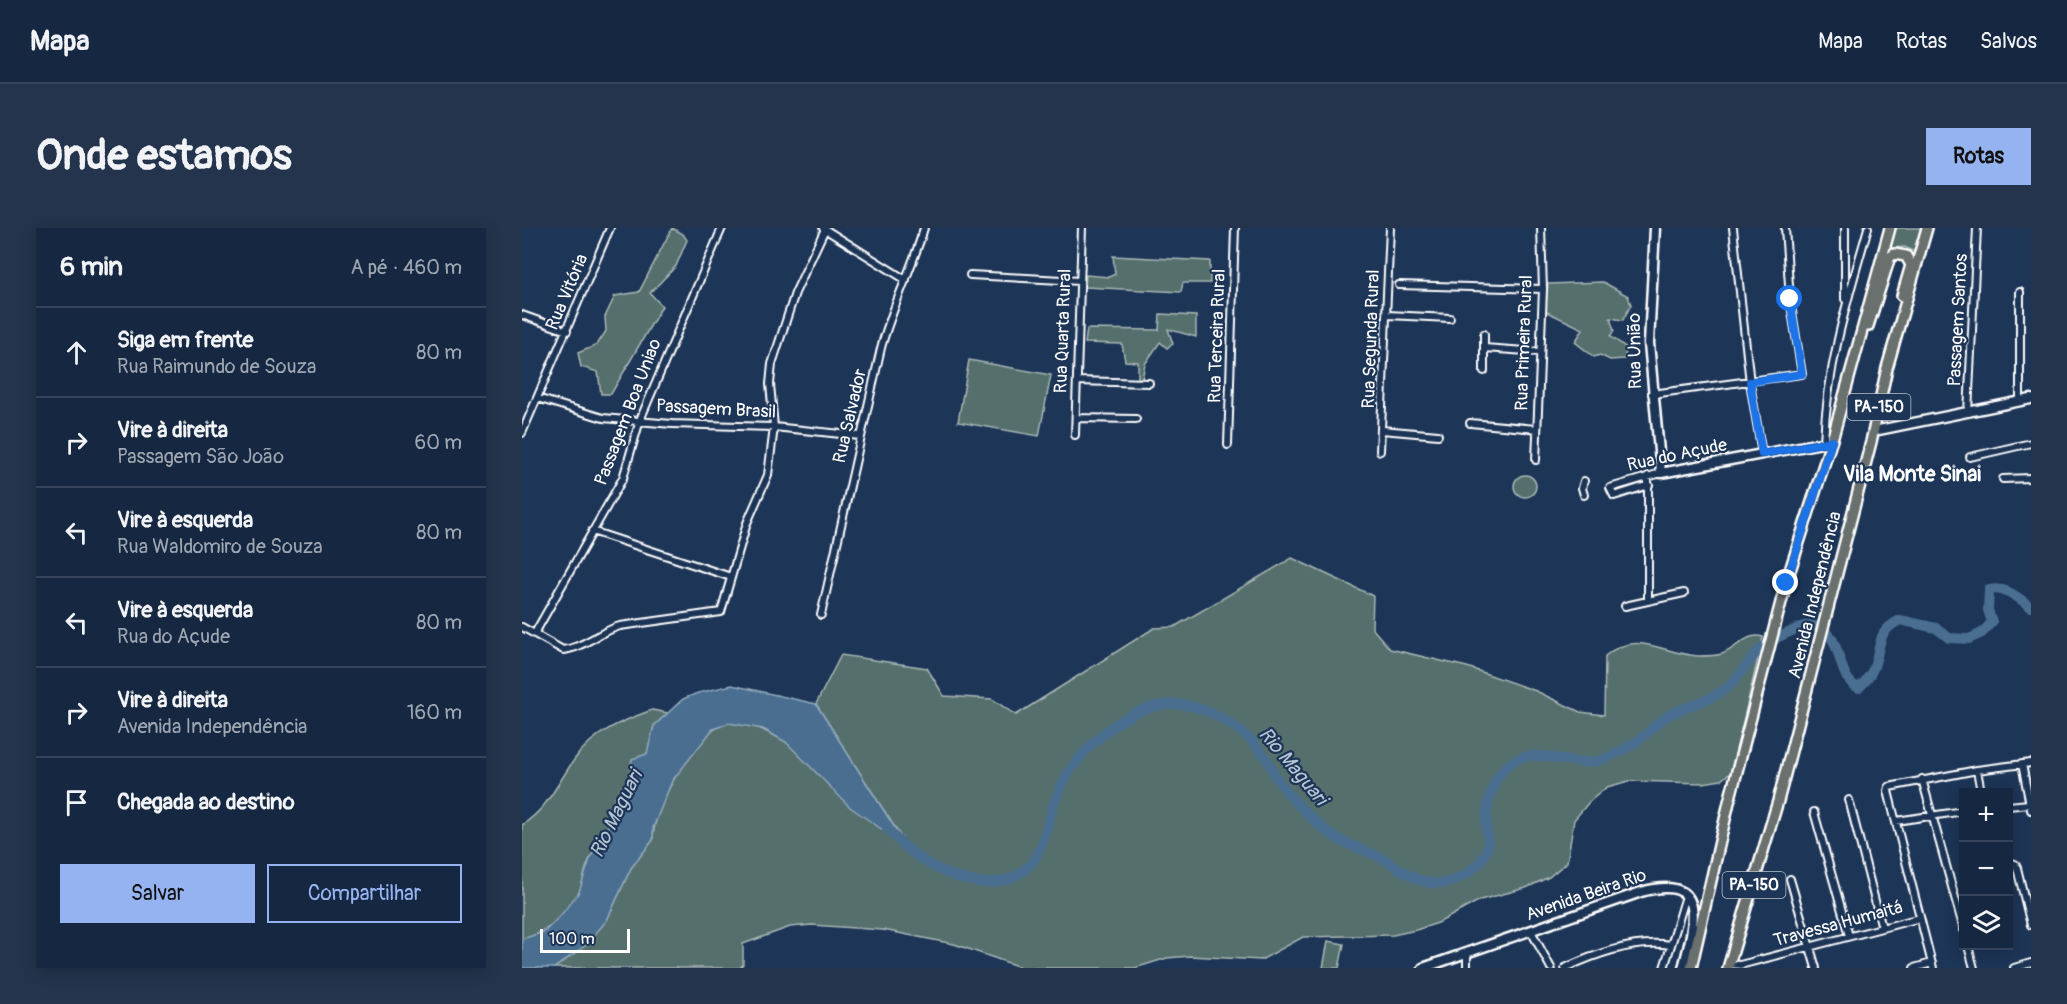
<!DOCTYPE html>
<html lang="pt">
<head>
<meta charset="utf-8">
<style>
  body { margin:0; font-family:Pangolin,sans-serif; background:#23344c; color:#f1f3f6 }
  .controls { position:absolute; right:18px; bottom:18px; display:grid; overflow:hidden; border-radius:0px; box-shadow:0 3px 15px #0003 }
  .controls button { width:54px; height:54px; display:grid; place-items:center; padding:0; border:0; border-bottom:2px solid #35445a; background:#162841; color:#f1f3f6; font:30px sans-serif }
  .scale { position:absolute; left:18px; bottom:15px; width:90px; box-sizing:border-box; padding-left:6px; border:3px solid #fff; border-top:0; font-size:16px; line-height:21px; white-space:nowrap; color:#fff; -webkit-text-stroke:4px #1d3557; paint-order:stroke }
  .stop { position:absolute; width:18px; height:18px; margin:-14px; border:4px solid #1a73e8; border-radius:50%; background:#fff }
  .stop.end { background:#1a73e8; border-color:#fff; box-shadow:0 2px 6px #0008 }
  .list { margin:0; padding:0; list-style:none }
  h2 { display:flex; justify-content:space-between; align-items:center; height:78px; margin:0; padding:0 24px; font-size:26px }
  h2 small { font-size:20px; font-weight:400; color:#9ea6b1 }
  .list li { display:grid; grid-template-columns:39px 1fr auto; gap:18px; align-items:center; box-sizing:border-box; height:90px; padding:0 24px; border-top:2px solid #35445a }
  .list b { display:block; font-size:22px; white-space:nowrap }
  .list p { margin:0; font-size:20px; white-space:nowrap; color:#9ea6b1 }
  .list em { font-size:20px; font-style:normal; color:#9ea6b1 }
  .actions { display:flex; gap:12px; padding:18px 24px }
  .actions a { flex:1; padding:14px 0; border:2px solid #95b2f1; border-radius:0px; text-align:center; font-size:21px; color:#95b2f1 }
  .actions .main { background:#95b2f1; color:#111 }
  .icon { flex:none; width:33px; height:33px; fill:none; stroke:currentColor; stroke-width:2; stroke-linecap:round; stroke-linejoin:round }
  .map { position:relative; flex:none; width:1509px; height:740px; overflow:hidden; border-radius:0px }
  header { display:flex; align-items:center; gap:36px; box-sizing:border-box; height:84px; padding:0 30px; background:#162841; border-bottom:2px solid #35445a }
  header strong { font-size:28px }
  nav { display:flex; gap:33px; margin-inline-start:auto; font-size:21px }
  .intro { display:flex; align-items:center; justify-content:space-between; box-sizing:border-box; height:144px; padding:0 36px }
  h1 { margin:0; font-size:42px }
  .button { padding:15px 27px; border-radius:0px; background:#95b2f1; color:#111; font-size:21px; font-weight:700 }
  main { display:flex; gap:36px; padding:0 36px }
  aside { flex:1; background:#162841; border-radius:0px; box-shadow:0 3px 15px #0003 }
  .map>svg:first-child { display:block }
</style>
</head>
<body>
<header>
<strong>Mapa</strong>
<nav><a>Mapa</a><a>Rotas</a><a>Salvos</a></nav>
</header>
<div class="intro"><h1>Onde estamos</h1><a class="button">Rotas</a></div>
<main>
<aside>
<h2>6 min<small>A pé · 460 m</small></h2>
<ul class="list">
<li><svg class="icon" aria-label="ahead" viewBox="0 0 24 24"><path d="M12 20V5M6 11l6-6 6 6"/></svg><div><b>Siga em frente</b><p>Rua Raimundo de Souza</p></div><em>80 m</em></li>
<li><svg class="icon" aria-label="right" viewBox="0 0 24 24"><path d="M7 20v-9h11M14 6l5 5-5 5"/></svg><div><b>Vire à direita</b><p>Passagem São João</p></div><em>60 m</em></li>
<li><svg class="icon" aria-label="left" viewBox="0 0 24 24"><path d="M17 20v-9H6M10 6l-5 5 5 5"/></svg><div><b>Vire à esquerda</b><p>Rua Waldomiro de Souza</p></div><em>80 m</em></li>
<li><svg class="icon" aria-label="left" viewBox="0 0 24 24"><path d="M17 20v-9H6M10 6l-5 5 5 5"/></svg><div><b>Vire à esquerda</b><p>Rua do Açude</p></div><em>80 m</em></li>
<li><svg class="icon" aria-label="right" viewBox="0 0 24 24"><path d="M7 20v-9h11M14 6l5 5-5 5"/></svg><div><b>Vire à direita</b><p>Avenida Independência</p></div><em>160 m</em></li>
<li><svg class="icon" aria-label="arrive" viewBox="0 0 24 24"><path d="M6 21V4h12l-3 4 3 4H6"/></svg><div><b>Chegada ao destino</b></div></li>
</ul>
<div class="actions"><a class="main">Salvar</a><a>Compartilhar</a></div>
</aside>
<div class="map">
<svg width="1509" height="740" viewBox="0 0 1509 740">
  <rect width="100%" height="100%" fill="#1d3557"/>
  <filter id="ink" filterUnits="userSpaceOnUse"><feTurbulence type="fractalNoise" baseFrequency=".0167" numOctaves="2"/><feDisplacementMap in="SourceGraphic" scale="12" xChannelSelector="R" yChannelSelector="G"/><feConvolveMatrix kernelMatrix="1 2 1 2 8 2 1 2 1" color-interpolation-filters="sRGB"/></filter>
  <g filter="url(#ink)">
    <path fill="#546f6c" stroke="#aab7b6" stroke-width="1.5" d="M150 0 161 6 165 12 154 38 128 65 140 78 89 166H79L76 144 59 139 56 125 75 117 84 103 83 89 93 68 117 64Z
      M1373 0H1402L1396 26 1383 19 1368 20Z
      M591 28 688 33V55H661L659 64 563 59 564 47 587 49 593 46Z
      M1081 54 1106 68 1109 77 1101 92 1088 90 1092 103 1088 108 1105 120 1102 131 1088 132 1078 127 1072 129 1053 114 1061 101 1023 83 1026 56Z
      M638 86 674 88V109L646 101 651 116 645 120 638 114 623 136 620 151H616V134L603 133 600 116 563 115 565 101 637 102Z
      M447 132 529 147 517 208 436 194Z
      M992 258a11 11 0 1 1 22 0a11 11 0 1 1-22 0Z
      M770 330 851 368 850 400 868 421 945 439 1014 463 1058 484 1082 487 1083 428C1115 401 1140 426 1176 428 1183 428 1194 428 1200 426 1215 421 1224 404 1241 409L1209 544 1199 552 1181 555 1107 553 1085 559 1067 574 1052 592 1045 634 1027 649 1004 660 958 672 916 695 894 702 871 707 781 709 739 732 668 728 645 730 613 740H501L432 716 361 702 290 697 268 699 221 716V736L218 740H32L44 732 85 692 109 640 131 612C130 581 174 500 207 495 227 492 247 505 264 514L384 617 294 476 319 427 405 440 422 468 470 471 494 487 632 400 652 399Z
      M130 482 146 485 132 498 125 526 110 531 107 555 98 561C96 590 85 603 70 627 63 638 62 650 58 662 50 685 23 706 0 711V597C26 580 35 556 52 532 71 504 100 493 130 482Z
      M806 713 822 716 817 740H801Z"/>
    <path fill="#486e90" stroke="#91a8bc" stroke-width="1.5" d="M210 457 294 476 385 619 328 579 264 514 241 501 207 495 191 501 150 553 131 600V612L109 640 85 692 64 717 32 740H0V711L22 704 39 687 57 664 69 628 96 582 92 569 107 555 110 531 125 526 132 498 161 471 176 465Z"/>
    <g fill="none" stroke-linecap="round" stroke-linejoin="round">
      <path stroke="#486e90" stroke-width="10" d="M365 600C396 639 473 682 512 632 524 615 526 589 534 570 550 528 594 485 639 477 676 471 719 497 741 526 748 535 751 546 758 555 770 572 788 589 804 603 821 617 843 621 863 632 881 643 900 659 923 655 940 651 962 636 966 618 967 612 964 604 964 598 964 580 969 555 981 542 1005 514 1037 536 1068 534 1083 533 1098 524 1111 516 1124 508 1133 495 1147 487 1166 477 1189 473 1206 459 1218 449 1225 434 1236 423 1245 414 1258 408 1270 403 1276 400 1281 397 1288 397 1325 401 1310 449 1337 460 1344 453 1351 445 1353 435 1360 413 1355 404 1378 392L1414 400 1427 410 1447 411 1460 405 1470 394 1466 382 1467 362C1484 358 1495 369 1509 379"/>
      <g stroke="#fff" stroke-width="10">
        <path id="street" d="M301 0 384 52
          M1211 0 1228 155 1240 226
          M1323 0V71
          M448 47 558 53
          M877 57 1021 61
          M0 87 45 103
          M865 87 928 90
          M962 106V143
          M962 120 1017 124
          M555 153 627 155
          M1130 166 1280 146 1268 71 1263 0
          M15 170 81 190 150 196 252 199 338 208
          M1498 173V64
          M1446 185 1455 0
          M554 190 614 191
          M948 195 1015 201
          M860 202 916 207
          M0 205 88 0
          M553 207 560 0
          M1302 214C1305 138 1325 73 1346 0
          M706 217 713 0
          M858 223 868 0
          M1448 229 1509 215
          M1014 232 1021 61 1019 0
          M1481 251 1509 250
          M1127 257 1092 268 1088 260 1139 245
          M1062 267 1060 260 1062 253
          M70 303 209 349
          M1126 373V248
          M1103 378 1162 365
          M299 387 359 120C370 79 390 41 402 0
          M0 399 41 422C61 420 79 403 98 398L199 384 225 295 246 247 252 199 248 156 250 136 273 65 303 1
          M13 405 101 250 118 192 200 0
          M1500 536 1509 582
          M1455 542 1459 564
          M1400 551 1442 702
          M1327 572 1360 700
          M1486 578 1507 576
          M1292 584 1327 708
          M1374 593 1442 583
          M1486 634 1493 636 1495 640 1509 697
          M1268 651 1294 740
          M1009 703 1029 740
          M1446 718 1452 740
          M1206 736 1218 737 1398 690
          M945 740V725
          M1043 740C1075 725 1114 711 1149 717
          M1142 740 1164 668
          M1392 740 1410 735
          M1411 740 1366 563 1367 559 1455 542 1509 535
          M1492 740 1509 735"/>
      </g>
      <g stroke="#fff" stroke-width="13">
        <path id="secondary" d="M1133 0 1127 115 1139 245 1310 213
          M1352 203 1509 171
          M901 740 1119 664C1188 645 1172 698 1161 740"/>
      </g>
      <g stroke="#fff" stroke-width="14">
        <path id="primary" d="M1346 98 1368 29 1372 26 1384 28 1389 37 1380 68
          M1169 740 1207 574 1264 355 1312 205 1368 0
          M1206 740 1256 573 1349 214 1365 140 1405 0"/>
      </g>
      <use href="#street" stroke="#1d3557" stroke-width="6"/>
      <use href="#secondary" stroke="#1d3557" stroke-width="8"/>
      <use href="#primary" stroke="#6a706d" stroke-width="9"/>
    </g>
  </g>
  <g fill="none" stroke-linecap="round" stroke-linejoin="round" filter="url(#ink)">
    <path stroke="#1a73e8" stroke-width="8" d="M1264 355 1310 213 1240 226 1228 154 1280 146 1268 71"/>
  </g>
  <g text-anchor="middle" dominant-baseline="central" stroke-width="4.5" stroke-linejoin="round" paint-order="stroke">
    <g fill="#1d3557" stroke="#bbc2cd" stroke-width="1.5">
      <rect x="1325.5" y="166" width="63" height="26" rx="4.5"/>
      <rect x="1200.5" y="644" width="63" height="26" rx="4.5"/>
    </g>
    <g font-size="16" font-weight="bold" fill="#fff">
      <text x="1357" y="179">PA-150</text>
      <text x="1232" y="657">PA-150</text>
    </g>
    <g font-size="18" fill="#fff" stroke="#1d3557">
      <text transform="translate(45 64) rotate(-67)">Rua Vitória</text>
      <text transform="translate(1436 92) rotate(-87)">Passagem Santos</text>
      <text transform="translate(541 103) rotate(-88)">Rua Quarta Rural</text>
      <text transform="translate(695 108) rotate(-88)">Rua Terceira Rural</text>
      <text transform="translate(849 111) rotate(-88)">Rua Segunda Rural</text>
      <text transform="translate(1002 115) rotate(-88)">Rua Primeira Rural</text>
      <text transform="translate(1113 123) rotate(-91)">Rua União</text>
      <text transform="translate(194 181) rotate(3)">Passagem Brasil</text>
      <text transform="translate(106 184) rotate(-69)">Passagem Boa Uniao</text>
      <text transform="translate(328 188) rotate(-77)">Rua Salvador</text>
      <text transform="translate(1155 227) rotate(-12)">Rua do Açude</text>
      <text transform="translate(1293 367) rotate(-76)">Avenida Independência</text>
      <text transform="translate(1064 667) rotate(-19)">Avenida Beira Rio</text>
      <text transform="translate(1316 696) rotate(-15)">Travessa Humaitá</text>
    </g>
    <g font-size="20" font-style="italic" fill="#b6c5d3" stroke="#1d3557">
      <text transform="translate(771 538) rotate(50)">Rio Maguari</text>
      <text transform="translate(94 586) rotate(-64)">Rio Maguari</text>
    </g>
    <g font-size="21" font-weight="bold" fill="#fff" stroke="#1d3557">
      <text x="1390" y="246">Vila Monte Sinai</text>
    </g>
  </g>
</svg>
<div class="controls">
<button>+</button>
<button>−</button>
<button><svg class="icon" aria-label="layers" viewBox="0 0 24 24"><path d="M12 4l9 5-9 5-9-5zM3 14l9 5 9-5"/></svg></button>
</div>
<div class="scale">100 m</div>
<div class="stop" style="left:1268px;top:71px"></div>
<div class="stop end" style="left:1264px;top:355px"></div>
</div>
</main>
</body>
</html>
